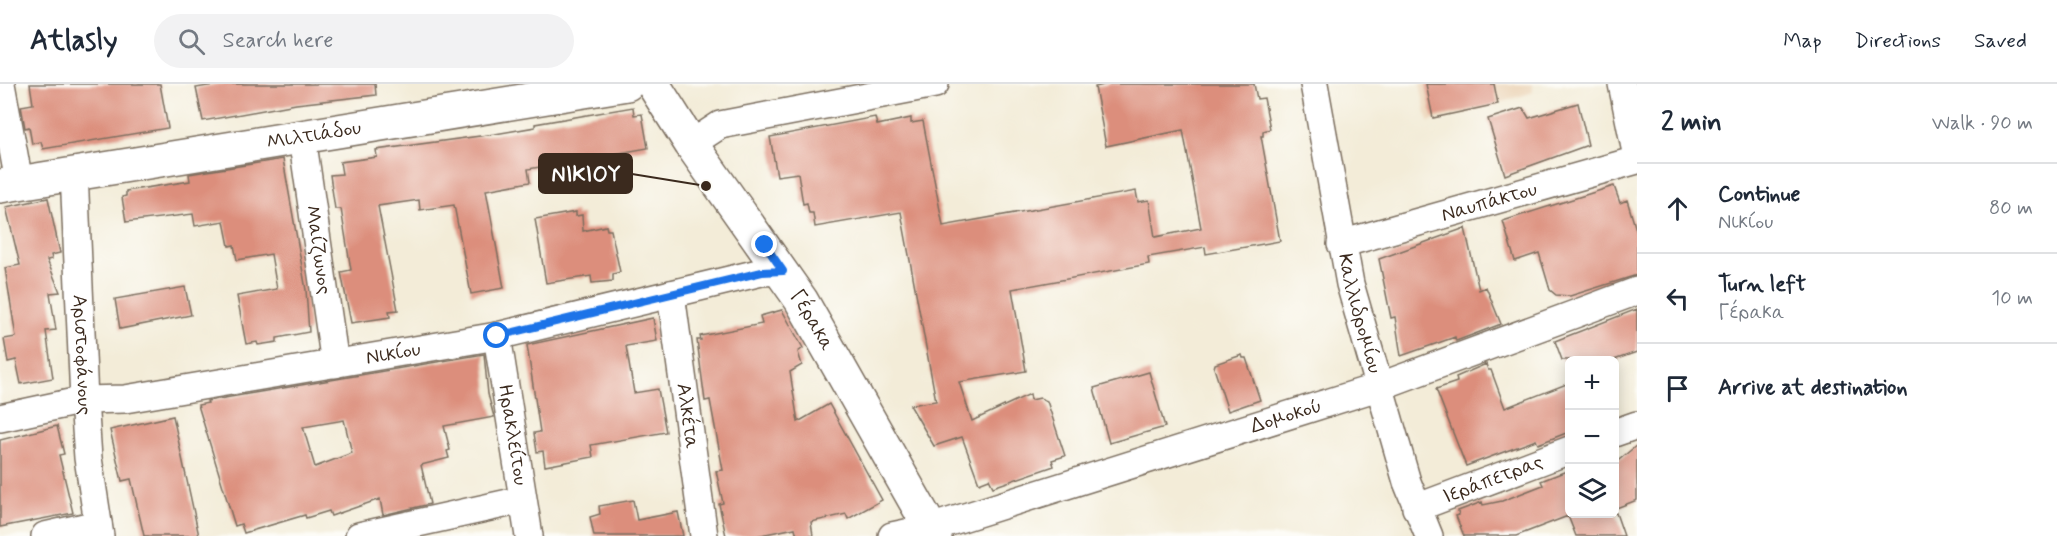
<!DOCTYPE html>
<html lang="en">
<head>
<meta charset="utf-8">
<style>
  body { margin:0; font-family:Mynerve,sans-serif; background:#f2f2f3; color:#1f2937 }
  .controls { position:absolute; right:18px; bottom:18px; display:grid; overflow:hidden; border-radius:9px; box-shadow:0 3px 15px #0003 }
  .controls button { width:54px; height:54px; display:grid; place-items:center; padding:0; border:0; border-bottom:2px solid #e0e1e3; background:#fff; color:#1f2937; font:30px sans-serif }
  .stop { position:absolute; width:18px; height:18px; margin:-14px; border:4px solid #1a73e8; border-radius:50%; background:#fff }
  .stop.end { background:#1a73e8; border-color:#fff; box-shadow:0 2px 6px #0008 }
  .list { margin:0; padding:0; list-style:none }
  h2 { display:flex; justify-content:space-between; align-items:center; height:78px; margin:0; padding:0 24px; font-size:26px }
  h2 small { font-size:20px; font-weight:400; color:#747a83 }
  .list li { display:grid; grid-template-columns:39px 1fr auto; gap:18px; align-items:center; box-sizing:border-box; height:90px; padding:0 24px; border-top:2px solid #e0e1e3 }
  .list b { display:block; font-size:22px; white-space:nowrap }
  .list p { margin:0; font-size:20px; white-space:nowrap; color:#747a83 }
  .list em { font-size:20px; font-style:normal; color:#747a83 }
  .icon { flex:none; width:33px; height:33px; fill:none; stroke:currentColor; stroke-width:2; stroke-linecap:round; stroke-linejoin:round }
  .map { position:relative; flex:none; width:1637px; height:452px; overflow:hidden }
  header { display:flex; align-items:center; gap:36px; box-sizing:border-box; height:84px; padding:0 30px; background:#fff; border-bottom:2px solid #e0e1e3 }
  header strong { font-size:28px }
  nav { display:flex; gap:33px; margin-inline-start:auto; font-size:21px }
  .search { width:420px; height:54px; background:#f2f2f3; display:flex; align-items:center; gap:15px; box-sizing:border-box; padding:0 21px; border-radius:33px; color:#747a83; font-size:22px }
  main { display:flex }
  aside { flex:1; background:#fff }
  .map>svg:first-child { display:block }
</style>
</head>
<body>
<header>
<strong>Atlasly</strong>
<div class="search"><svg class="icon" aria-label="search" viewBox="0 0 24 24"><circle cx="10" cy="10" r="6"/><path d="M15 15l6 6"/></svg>Search here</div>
<nav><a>Map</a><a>Directions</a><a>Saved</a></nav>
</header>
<main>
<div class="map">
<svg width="1637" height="452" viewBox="0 0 1637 452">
  <rect width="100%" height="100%" fill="#fdfcf7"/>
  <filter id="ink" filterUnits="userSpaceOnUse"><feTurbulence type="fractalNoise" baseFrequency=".0167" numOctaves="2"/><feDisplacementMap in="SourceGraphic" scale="12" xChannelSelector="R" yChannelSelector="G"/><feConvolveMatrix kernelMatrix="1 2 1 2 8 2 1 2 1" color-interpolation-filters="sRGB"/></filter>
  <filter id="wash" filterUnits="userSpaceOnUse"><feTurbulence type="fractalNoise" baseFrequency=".008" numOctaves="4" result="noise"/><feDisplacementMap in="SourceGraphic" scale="24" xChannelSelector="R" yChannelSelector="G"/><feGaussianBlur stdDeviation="1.35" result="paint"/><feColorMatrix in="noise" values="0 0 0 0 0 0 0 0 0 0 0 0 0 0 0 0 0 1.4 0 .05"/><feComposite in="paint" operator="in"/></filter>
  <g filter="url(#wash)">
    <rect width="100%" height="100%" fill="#f3ecd8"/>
    <path fill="#edd7bb" d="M1420 0H1532L1533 8 1471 28 1428 38Z"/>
    <g id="blocks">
      <path fill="#dc8e7b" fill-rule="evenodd" d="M30 0H160L168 44 43 65 41 58 32 60 29 43 25 44 21 22 33 20Z
        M219 0H375L376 11 296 20 203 37 196 4Z
        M1108 0H1254L1257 15 1264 14 1270 45 1263 47V52H1261L1280 157 1206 170 1205 163 1148 173 1149 180 1012 205 1026 287 959 298 972 337 1030 310 1031 316 1040 314 1047 317 1065 372 1052 376 1054 382 993 403 989 395 979 399 962 353 934 362 910 321 936 317 901 128 815 143 813 129H809L807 119 803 120 798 89 777 92 770 53 875 33 877 41 911 34V39L923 37 943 142 1136 107 1138 118 1149 116 1155 153 1201 144 1183 46 1106 62 1095 3Z
        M1426 0H1494L1498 20 1433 34Z
        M1578 19 1588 61 1505 91 1488 35 1523 24 1529 34Z
        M633 23 634 31 642 30 648 64 528 85 530 98 486 106 504 204 471 210 454 121 420 126 419 116 378 122 398 226 389 227 390 233 351 239 341 188 351 186 341 125H335L330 91 342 90 340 78 377 73 376 66 495 50 535 43V40Z
        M283 75 306 206 309 248 277 254V258L258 261 257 258 246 260 237 212 277 205 271 170 237 176 234 161 229 162 224 137 195 142 193 130 126 138 122 113 126 112V107L190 97 189 90Z
        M1614 102 1620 119 1627 116 1637 149V191L1570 212 1556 211 1550 206 1539 169 1515 177 1503 137Z
        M48 114 60 169 51 171 52 175 47 176 60 208 50 209 56 246 46 247 53 294 21 300 16 276 8 278 4 255 16 253 5 184 20 181 6 123Z
        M576 128V132L582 131 583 147 606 142 607 146H611L620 188 613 190V197L592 199 591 192 546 199 535 135Z
        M1465 144 1479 206 1486 203 1501 240 1456 257 1455 253 1401 272 1395 233 1391 234 1379 175Z
        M185 203 191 231 120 245 115 215Z
        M1637 225V268L1614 276H1562L1555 257Z
        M782 226 803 264 798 268 802 281 790 288 798 338 829 320 882 416 848 435 846 430 811 438 813 452H797L795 444 756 452H726L719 420 723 419 716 387 723 386 710 316 705 317 697 256H701L700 252 762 240 760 232Z
        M653 234 657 257 626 262 634 309 658 305 666 348 591 361 593 373 545 382 543 367 537 368 534 349 540 348 527 261Z
        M484 270 488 310 494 333 444 342 450 366 447 367 449 374 421 381 430 420 383 431 380 415 331 432 329 427 306 434 305 431 244 449 241 440 235 442 198 321 208 319 207 317ZM344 336 352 369 315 383 303 343Z
        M1242 271 1243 274H1246L1260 316 1228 327 1214 284 1215 280Z
        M1486 280 1488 286H1491L1505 324 1569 299V348L1538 360 1536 356 1466 382 1436 305 1457 298 1456 293Z
        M1149 288 1165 343 1109 359 1094 304Z
        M173 332 199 452H144L131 395 122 397 110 346Z
        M57 342 64 370 59 371 73 429 0 443V356Z
        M1637 361V416L1614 425V380Z
        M1569 386V429H1616L1624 452H1576L1568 432 1516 452H1464L1456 432 1459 431 1458 427 1482 418 1483 421 1502 417 1543 401 1541 397Z
        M633 416 637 436 678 428 683 452H594L590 433 600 430 599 422Z"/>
    </g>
  </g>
  <g filter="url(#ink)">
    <use href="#blocks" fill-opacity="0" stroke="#7b6e5f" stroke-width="1.5"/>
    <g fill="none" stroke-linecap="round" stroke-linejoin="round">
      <g stroke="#7b6e5f" stroke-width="30">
        <g id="minor">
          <path d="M1 0 19 98"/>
          <path id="s1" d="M1314 0 1350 200 1407 398 1429 452"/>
          <path d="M1622 0 1637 73"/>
          <path id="s2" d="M302 53 335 280"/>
          <path d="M691 60 720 41 935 0"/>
          <path id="s3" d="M74 88 84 316 88 374 100 452"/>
          <path id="s4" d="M1341 160 1637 76"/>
          <path id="s5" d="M671 210 704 452"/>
          <path id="s6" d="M497 252 529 452"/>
          <path id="s7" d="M0 334 84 316 125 315 497 252 762 188 783 187"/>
          <path d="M1614 349 1637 341"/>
          <path id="s8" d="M1416 424 1570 366"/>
          <path d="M45 452 98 440"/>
          <path d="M359 452 522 416"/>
          <path id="s9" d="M892 452 930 444 1378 303 1637 207"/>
        </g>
      </g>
      <g stroke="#7b6e5f" stroke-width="36">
        <g id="tertiary">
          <path id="s10" d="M653 0 691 60 801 216 935 452"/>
          <path id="s11" d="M0 102 627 0"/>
        </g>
      </g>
      <use href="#minor" stroke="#fff" stroke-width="27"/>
      <use href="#tertiary" stroke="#fff" stroke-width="33"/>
    </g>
  </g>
  <g fill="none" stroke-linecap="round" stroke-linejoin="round" filter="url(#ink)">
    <path stroke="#1a73e8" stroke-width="8" d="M497 252 762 188 783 187 765 161"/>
  </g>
  <g text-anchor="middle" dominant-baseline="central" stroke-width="5" stroke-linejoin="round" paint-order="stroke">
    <g font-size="20" fill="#3b2a1e" stroke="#fdfcf7">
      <text stroke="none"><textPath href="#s11" startOffset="318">Μιλτιάδου</textPath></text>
      <text stroke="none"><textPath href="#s4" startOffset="154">Ναυπάκτου</textPath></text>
      <text stroke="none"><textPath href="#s2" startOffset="114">Μαίζωνος</textPath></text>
      <text stroke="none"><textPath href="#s1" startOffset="234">Καλλιδρομίου</textPath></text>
      <text stroke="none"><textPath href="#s10" startOffset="285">Γέρακα</textPath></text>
      <text stroke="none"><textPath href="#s7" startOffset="399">Νικίου</textPath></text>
      <text stroke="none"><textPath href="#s3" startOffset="183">Αριστοφάνους</textPath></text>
      <text stroke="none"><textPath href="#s5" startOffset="123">Αλκέτα</textPath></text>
      <text stroke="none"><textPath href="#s9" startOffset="412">Δομοκού</textPath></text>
      <text stroke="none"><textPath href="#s6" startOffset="100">Ηρακλείτου</textPath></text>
      <text stroke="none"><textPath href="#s8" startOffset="82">Ιεράπετρας</textPath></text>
    </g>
  </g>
  <path fill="none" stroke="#3b2a1e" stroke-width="2" d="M706 102L632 90"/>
  <circle fill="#3b2a1e" stroke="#fdfcf7" stroke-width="2" cx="706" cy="102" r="6"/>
  <rect fill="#3b2a1e" stroke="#3b2a1e" stroke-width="2" x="539" y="70" width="93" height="39" rx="6"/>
  <g font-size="21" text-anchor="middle" font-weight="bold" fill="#fff">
    <text x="586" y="97">ΝΙΚΙΟΥ</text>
  </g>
</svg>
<div class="controls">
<button>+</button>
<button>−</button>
<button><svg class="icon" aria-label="layers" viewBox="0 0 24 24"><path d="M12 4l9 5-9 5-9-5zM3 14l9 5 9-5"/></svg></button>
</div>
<div class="stop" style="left:497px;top:252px"></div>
<div class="stop end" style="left:765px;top:161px"></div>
</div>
<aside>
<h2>2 min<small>Walk · 90 m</small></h2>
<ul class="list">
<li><svg class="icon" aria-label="ahead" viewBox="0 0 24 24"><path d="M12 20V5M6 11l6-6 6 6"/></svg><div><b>Continue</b><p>Νικίου</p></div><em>80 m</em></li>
<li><svg class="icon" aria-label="left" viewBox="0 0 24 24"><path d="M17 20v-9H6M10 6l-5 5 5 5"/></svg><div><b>Turn left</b><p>Γέρακα</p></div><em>10 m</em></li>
<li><svg class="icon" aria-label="arrive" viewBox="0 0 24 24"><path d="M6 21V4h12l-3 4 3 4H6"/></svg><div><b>Arrive at destination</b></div></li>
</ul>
</aside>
</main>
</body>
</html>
